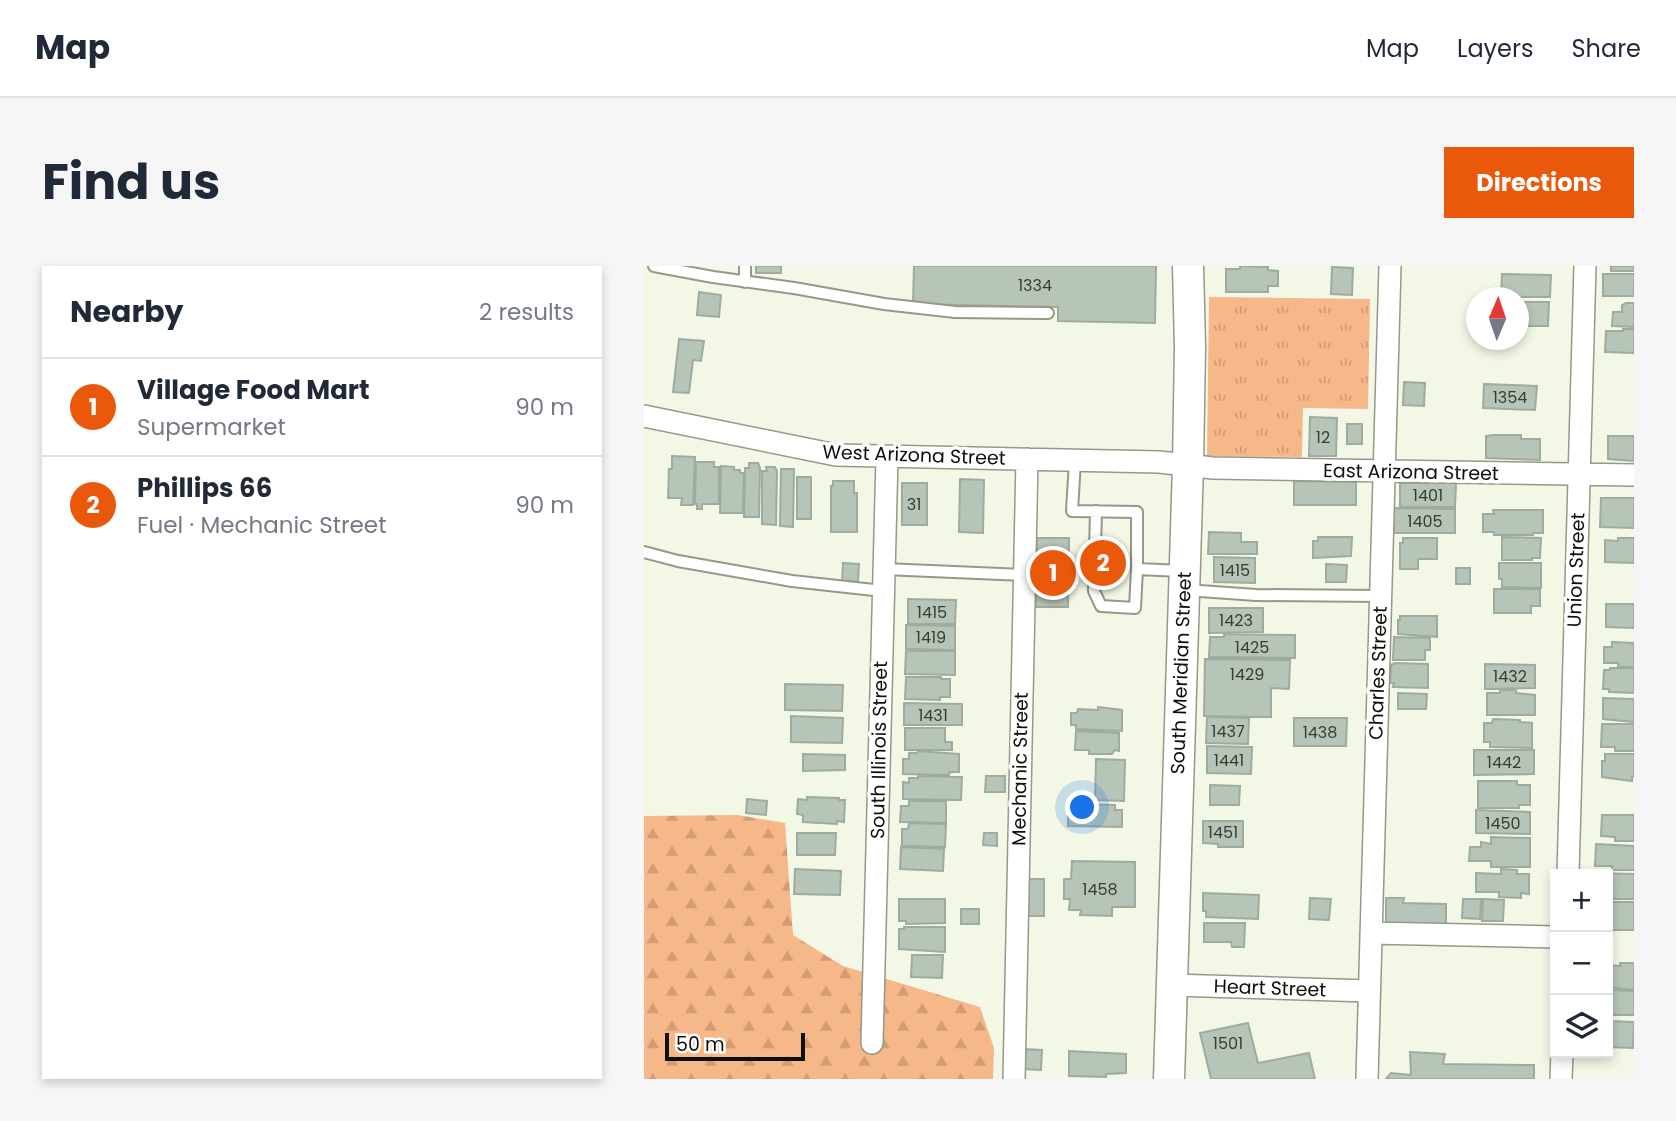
<!DOCTYPE html>
<html lang="en">
<head>
<meta charset="utf-8">
<style>
  body { margin:0; font-family:Poppins,sans-serif; background:#f6f6f7; color:#1f2937 }
  .controls { position:absolute; right:21px; bottom:21px; display:grid; overflow:hidden; border-radius:0px; box-shadow:0 4px 10px #0003 }
  .controls button { width:63px; height:63px; display:grid; place-items:center; padding:0; border:0; border-bottom:2px solid #e0e1e3; background:#fff; color:#1f2937; font:35px sans-serif }
  .compass { position:absolute; left:822px; top:21px; width:63px; height:63px; border-radius:50%; background:#fff; box-shadow:0 4px 10px #0003; rotate:2deg }
  .scale { position:absolute; left:21px; bottom:18px; width:140px; box-sizing:border-box; padding-left:7px; border:4px solid #0d0f09; border-top:0; font-size:19px; line-height:24px; white-space:nowrap; color:#0d0f09; -webkit-text-stroke:5px #fff; paint-order:stroke }
  .you { position:absolute; left:439px; top:542px; width:24px; height:24px; margin:-18px; border:5px solid #fff; border-radius:50%; background:#1a73e8; box-shadow:0 0 0 10px #1a73e833 }
  .badge { display:grid; place-items:center; width:46px; height:46px; border-radius:50%; background:#ea580c; color:#fff; font-size:23px; font-weight:700 }
  .pin { position:absolute; translate:-50% -50%; border:4px solid #fff; box-shadow:0 2px 7px #0006 }
  .list { margin:0; padding:0; list-style:none }
  h2 { display:flex; justify-content:space-between; align-items:center; height:91px; margin:0; padding:0 28px; font-size:30px }
  h2 small { font-size:23px; font-weight:400; color:#747a83 }
  .list li { display:grid; grid-template-columns:46px 1fr auto; gap:21px; align-items:center; box-sizing:border-box; height:98px; padding:0 28px; border-top:2px solid #e0e1e3 }
  .list b { display:block; font-size:26px; white-space:nowrap }
  .list p { margin:0; font-size:23px; white-space:nowrap; color:#747a83 }
  .list em { font-size:23px; font-style:normal; color:#747a83 }
  .icon { flex:none; width:38px; height:38px; fill:none; stroke:currentColor; stroke-width:2; stroke-linecap:round; stroke-linejoin:round }
  .map { position:relative; flex:none; width:990px; height:813px; overflow:hidden; border-radius:0px }
  header { display:flex; align-items:center; gap:42px; box-sizing:border-box; height:98px; padding:0 35px; background:#fff; border-bottom:2px solid #e0e1e3 }
  header strong { font-size:33px }
  nav { display:flex; gap:38px; margin-inline-start:auto; font-size:24px }
  .intro { display:flex; align-items:center; justify-content:space-between; box-sizing:border-box; height:168px; padding:0 42px }
  h1 { margin:0; font-size:49px }
  .button { padding:18px 32px; border-radius:0px; background:#ea580c; color:#fff; font-size:24px; font-weight:700 }
  main { display:flex; gap:42px; padding:0 42px }
  aside { flex:1; background:#fff; border-radius:0px; box-shadow:0 4px 10px #0003 }
  .map>svg:first-child { display:block }
</style>
</head>
<body>
<header>
<strong>Map</strong>
<nav><a>Map</a><a>Layers</a><a>Share</a></nav>
</header>
<div class="intro"><h1>Find us</h1><a class="button">Directions</a></div>
<main>
<aside>
<h2>Nearby<small>2 results</small></h2>
<ul class="list">
<li><span class="badge">1</span><div><b>Village Food Mart</b><p>Supermarket</p></div><em>90 m</em></li>
<li><span class="badge">2</span><div><b>Phillips 66</b><p>Fuel · Mechanic Street</p></div><em>90 m</em></li>
</ul>
</aside>
<div class="map">
<svg width="990" height="813" viewBox="0 0 990 813">
  <defs>
    <pattern id="grass-tufts" width="24" height="20" patternUnits="userSpaceOnUse" patternTransform="scale(1.75)"><rect width="24" height="20" fill="#f6b789"/><path d="M3 7l-1-3M5 7V3M7 7l1-3M15 17l-1-3M17 17v-4M19 17l1-3" fill="none" stroke="#d29c75"/></pattern>
    <pattern id="forest-firs" width="22" height="20" patternUnits="userSpaceOnUse" patternTransform="scale(1.75)"><rect width="22" height="20" fill="#f6b789"/><path d="M5 1l3.5 6h-7zM16 11l3.5 6h-7z" fill="#d29c75"/></pattern>
  </defs>
  <rect width="100%" height="100%" fill="#f3f8e6"/>
  <path fill="url(#grass-tufts)" d="M565 31 726 33 724 143 659 142 658 191 563 190Z"/>
  <path fill="url(#forest-firs)" d="M94 549 141 557 149 669 199 700 336 741 350 782 349 813H0V550Z"/>
  <path fill="#b6c5b8" stroke="#9dac9f" stroke-width="2" d="M112 0H137V7H112Z
    M270 0H512L511 57 414 55V41L269 38Z
    M596 0 624 1V4L634 5V20H624V26H582V3H596Z
    M967 0H990V5H967Z
    M688 1 709 2 708 29 687 28Z
    M858 8 907 9 906 31H857Z
    M959 8H990V30H959Z
    M55 26 77 29 75 51 53 49Z
    M874 36H905L904 60H874Z
    M982 37H990V61L968 60 969 46H978V39Z
    M979 63H990V87L961 86 962 65H979Z
    M35 73 60 75 57 95 49 94 45 127 29 126Z
    M760 116 781 117 780 140 759 139Z
    M840 118 893 120 891 144 839 142Z
    M666 151 693 152 692 190H665Z
    M703 158H718V178H703Z
    M849 169H877V173H896V194L842 192V170Z
    M964 170H990V195L964 193Z
    M28 190 51 191 49 239H37L38 232H24L25 203H28Z
    M52 196H70V201H75V238H58V243H53V238H51Z
    M105 197H114L116 202 115 251H100L101 202H105Z
    M77 200 90 201V204H96V207H100L99 247H76Z
    M122 201H131L133 205 132 259 118 258V205H123Z
    M137 203H150L149 261 136 260Z
    M153 211H167V253H153Z
    M316 213 340 214 339 267 315 266Z
    M189 215H210V227H213V266H187V220H189Z
    M650 215 712 216V239H650Z
    M258 217H283V259H258Z
    M756 217H812L811 241H756Z
    M957 232H990V262L956 261Z
    M750 242 811 243V267H750Z
    M849 244H899V267H889V269H850V266H839V248H850Z
    M565 266 597 267V276H613V288H564Z
    M674 271H708L707 290 669 292V275H674Z
    M858 271 897 272 896 292H888V294H858Z
    M393 272H425L424 341H392Z
    M759 272H793V293H774V303H756V277H759Z
    M974 272H990V297L961 296V274L974 275Z
    M570 291 611 292V317L570 316Z
    M199 297 215 298 214 316 198 315Z
    M855 297H897V322L858 321V313H855Z
    M682 298 703 299 702 316H682Z
    M812 302H826V318H812Z
    M850 323H896V340H887V347H850Z
    M264 333 312 334 311 358H264Z
    M962 338H990V362L962 361Z
    M565 342H619V366L565 367Z
    M756 350H793V371L754 368V354H756Z
    M262 359 311 360V384L262 383Z
    M580 368 651 369V392L565 391 566 371H580Z
    M750 371 786 372V384H781V394H749Z
    M968 376 990 377V401H974V397H960V381H968Z
    M262 385H311V409L261 408Z
    M561 393 646 394 645 423 627 422V451L560 450Z
    M751 397 784 398V422L749 421 750 417H746L747 399Z
    M841 398 891 399V422L841 423Z
    M966 402H990V427L965 426V423H959L960 404H966Z
    M262 411H297V413H306V431H296V434L261 433Z
    M141 418 199 419 198 445 141 444Z
    M856 424H872V427L891 429V449H843V427H856Z
    M754 427 783 428 782 443H754Z
    M959 432 990 433V456L959 453Z
    M260 437 318 438V459H260Z
    M454 441 478 444V465L432 463V459H427V447H433L434 443 454 444Z
    M147 450 199 452 198 477 147 476Z
    M563 451 605 452 604 478 562 477Z
    M650 452H703L702 480H650Z
    M849 453 876 454V456L888 457V482L846 481V476H840V457H848Z
    M958 458H990V485H971V481H957Z
    M261 462H301V476H308V484H261Z
    M432 465 475 467V485L471 484 468 488H445V484H431Z
    M563 480 608 481 607 508 563 507Z
    M830 484H890V508L830 509Z
    M274 485 315 488V506H306L305 509 259 508V493H265V487H273Z
    M159 488 201 489V504L159 505Z
    M961 488H990V511H988V515L958 511V495H961Z
    M452 493 481 494 480 535 451 534Z
    M274 510 318 511 317 534 259 533V516L265 517V512H274Z
    M342 510H361V526H341Z
    M834 515H873V519H886V539H875V542H834Z
    M566 519 596 520 595 539H566Z
    M163 531 195 532V534H201L200 556 193 555V558L159 556V549L153 548 154 533 163 534Z
    M103 533 123 535 122 549 102 547Z
    M265 535H302V557L256 556 257 540H265Z
    M424 538 471 539V544H478V561L424 560Z
    M832 544 886 546V568L832 567Z
    M958 549H990V575H971V571L957 570Z
    M559 555H599V581H574V578L559 577Z
    M265 557 302 558 301 581 258 580V563H264Z
    M153 567H192L191 589H153Z
    M340 567H353V580L339 579Z
    M847 571 886 572V601H847V595H825L826 581H837V576L847 578Z
    M952 578 990 580V604H968V600H951Z
    M257 581 300 583 299 605 256 603Z
    M428 595 491 596V641H468V650L436 649 437 644H425L426 633H420V613H427Z
    M151 603 197 605 196 629 150 628Z
    M857 603 873 604V608H885V628L877 627V632L855 631V626H832V607L857 608Z
    M951 607 990 608V633H968V630H964V608Z
    M379 613H400V650H379Z
    M559 627 615 629 614 653 562 651V645H559Z
    M666 632 687 633 685 654 665 653Z
    M742 632H760L759 637 802 638V658H746V656H742Z
    M255 633H301V657L262 658V655H255Z
    M819 633H837L836 653 818 652Z
    M839 633 860 634 859 655H838Z
    M964 636H990V664H966Z
    M317 643H335V658H317Z
    M560 657H601L600 681H588L587 676H560Z
    M260 661H301V686L255 683V663H260Z
    M268 689H299L298 712 267 711Z
    M976 697H990V724L964 721V699L976 700Z
    M967 724 990 725V749H964V726L967 727Z
    M964 755 990 756 989 782 964 781Z
    M604 757 614 797 665 787 671 813H567L556 767Z
    M379 783 398 784 397 804 378 803Z
    M425 785 482 788V807L462 808V811L425 810Z
    M766 786 801 788 799 798 890 799V813H742L747 807 767 809Z"/>
  <g fill="none" stroke-linecap="round" stroke-linejoin="round">
    <g stroke="#959988" stroke-width="14">
      <path id="service" d="M10 0 69 11 150 22 240 38 311 46 404 47
        M101 16V0
        M431 195 428 245 493 246V303L538 305
        M452 245 450 325 457 340 491 342 493 303
        M0 286 34 295 148 315 239 325
        M240 303 380 309
        M542 324 612 329 737 330"/>
    </g>
    <g stroke="#959988" stroke-width="24">
      <path id="minor" d="M0 150 192 189 515 196 569 202 990 209
        M924 608 941 0
        M727 667 911 671
        M528 719 725 725
        M228 777 243 191
        M370 813 383 193
        M723 813 746 0
        M917 813 918 787"/>
    </g>
    <g stroke="#959988" stroke-width="33">
      <path id="secondary" d="M525 813 544 199 546 81 544 0"/>
    </g>
    <use href="#service" stroke="#fff" stroke-width="10"/>
    <use href="#minor" stroke="#fff" stroke-width="21"/>
    <use href="#secondary" stroke="#fff" stroke-width="30"/>
  </g>
  <g text-anchor="middle" dominant-baseline="central" stroke-width="7" stroke-linejoin="round" paint-order="stroke">
    <g font-size="16" fill="#373c35">
      <text x="391" y="19">1334</text>
      <text x="866" y="131">1354</text>
      <text x="679" y="171">12</text>
      <text x="784" y="229">1401</text>
      <text x="270" y="238">31</text>
      <text x="781" y="255">1405</text>
      <text x="591" y="304">1415</text>
      <text x="288" y="346">1415</text>
      <text x="592" y="354">1423</text>
      <text x="287" y="371">1419</text>
      <text x="608" y="381">1425</text>
      <text x="603" y="408">1429</text>
      <text x="866" y="410">1432</text>
      <text x="289" y="449">1431</text>
      <text x="584" y="465">1437</text>
      <text x="676" y="466">1438</text>
      <text x="585" y="494">1441</text>
      <text x="860" y="496">1442</text>
      <text x="859" y="557">1450</text>
      <text x="579" y="566">1451</text>
      <text x="456" y="623">1458</text>
      <text x="584" y="777">1501</text>
    </g>
    <g font-size="19" fill="#0d0f09" stroke="#fff">
      <text transform="translate(270 189) rotate(2)">West Arizona Street</text>
      <text transform="translate(767 206) rotate(1)">East Arizona Street</text>
      <text transform="translate(932 304) rotate(-88)">Union Street</text>
      <text transform="translate(537 407) rotate(-88)">South Meridian Street</text>
      <text transform="translate(734 407) rotate(-88)">Charles Street</text>
      <text transform="translate(235 484) rotate(-89)">South Illinois Street</text>
      <text transform="translate(376 503) rotate(-89)">Mechanic Street</text>
      <text transform="translate(626 722) rotate(2)">Heart Street</text>
    </g>
  </g>
</svg>
<div class="controls">
<button>+</button>
<button>−</button>
<button><svg class="icon" aria-label="layers" viewBox="0 0 24 24"><path d="M12 4l9 5-9 5-9-5zM3 14l9 5 9-5"/></svg></button>
</div>
<svg class="compass" viewBox="-18 -18 36 36"><path d="M0-13l5 13h-10z" fill="#e53935"/><path d="M0 13l5-13h-10z" fill="#747a83"/></svg>
<div class="scale">50 m</div>
<div class="you"></div>
<div class="pin badge" style="left:409px;top:307px">1</div>
<div class="pin badge" style="left:459px;top:297px">2</div>
</div>
</main>
</body>
</html>
